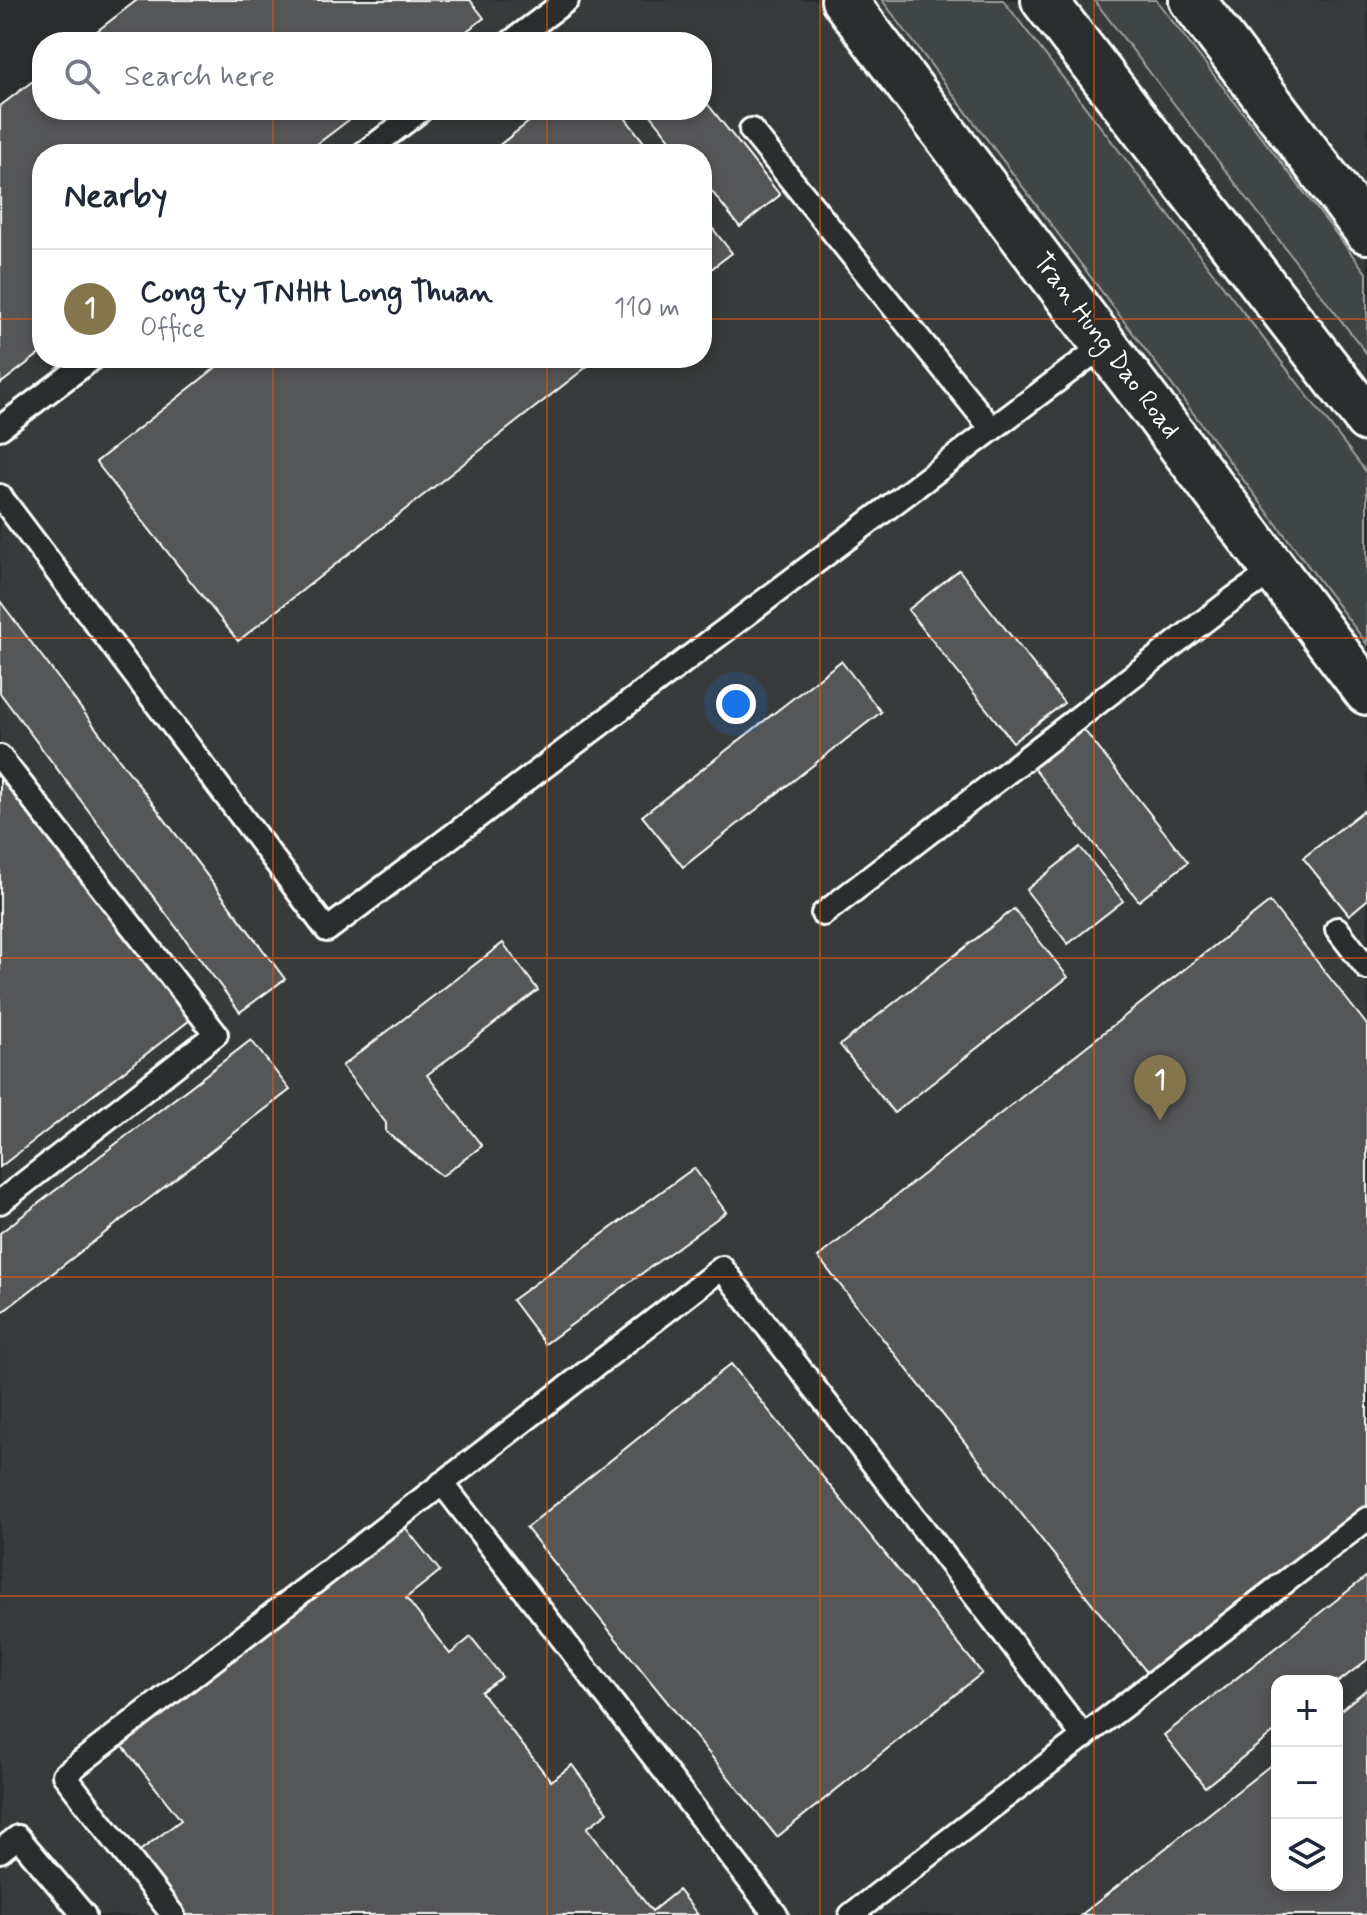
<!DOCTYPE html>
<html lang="en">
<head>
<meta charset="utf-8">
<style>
  body { margin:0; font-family:Mynerve,sans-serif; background:#f6f6f7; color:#1f2937 }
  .controls { position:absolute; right:24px; bottom:24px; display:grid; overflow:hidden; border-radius:16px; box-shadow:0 4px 12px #0003 }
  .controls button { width:72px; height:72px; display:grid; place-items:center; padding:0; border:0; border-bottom:2px solid #e0e1e3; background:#fff; color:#1f2937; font:40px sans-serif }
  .you { position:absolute; left:736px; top:704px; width:28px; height:28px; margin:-20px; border:6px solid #fff; border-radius:50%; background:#1a73e8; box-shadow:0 0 0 12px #1a73e833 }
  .badge { display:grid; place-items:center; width:52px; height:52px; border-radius:50%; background:#84754c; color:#fff; font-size:26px; font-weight:700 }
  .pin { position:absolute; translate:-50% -66px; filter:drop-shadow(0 2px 4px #0008) }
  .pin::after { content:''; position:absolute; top:42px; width:28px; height:24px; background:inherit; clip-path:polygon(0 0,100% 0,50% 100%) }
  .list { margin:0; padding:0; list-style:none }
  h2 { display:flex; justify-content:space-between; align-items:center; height:104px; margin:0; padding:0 32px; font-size:34px }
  h2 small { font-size:26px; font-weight:400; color:#747a83 }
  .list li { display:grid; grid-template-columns:52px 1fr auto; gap:24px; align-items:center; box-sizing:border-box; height:120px; padding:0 32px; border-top:2px solid #e0e1e3 }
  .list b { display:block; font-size:30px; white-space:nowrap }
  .list p { margin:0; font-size:26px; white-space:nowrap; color:#747a83 }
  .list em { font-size:26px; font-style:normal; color:#747a83 }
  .icon { flex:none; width:44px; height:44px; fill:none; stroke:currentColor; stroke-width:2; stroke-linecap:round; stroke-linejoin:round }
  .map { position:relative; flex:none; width:1367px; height:1915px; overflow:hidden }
  .search { position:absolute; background:#fff; box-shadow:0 4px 12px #0003; left:32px; top:32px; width:680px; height:88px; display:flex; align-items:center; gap:20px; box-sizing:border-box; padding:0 28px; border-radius:32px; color:#747a83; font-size:30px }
  .panel { position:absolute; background:#fff; box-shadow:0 4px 12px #0003; left:32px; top:144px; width:680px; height:224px; border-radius:32px }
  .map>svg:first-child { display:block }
</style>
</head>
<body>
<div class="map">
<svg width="1367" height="1915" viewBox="0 0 1367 1915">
  <rect width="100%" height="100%" fill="#2a2d2e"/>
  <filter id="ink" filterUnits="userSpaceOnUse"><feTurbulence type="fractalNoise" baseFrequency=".0125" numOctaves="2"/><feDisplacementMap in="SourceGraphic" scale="16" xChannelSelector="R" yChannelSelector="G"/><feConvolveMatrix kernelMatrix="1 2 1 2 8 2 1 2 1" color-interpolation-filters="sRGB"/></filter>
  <g filter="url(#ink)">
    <path fill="#373a3b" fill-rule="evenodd" d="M157 0H1367V1915H0V121L42 110H702V42H102ZM42 154H702V358H42ZM1277 1681H1337V1885H1277Z"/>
    <path fill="#414445" stroke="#a0a2a2" stroke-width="2" d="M882 0H1003L1367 473V644Z
      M1094 0H1156L1367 274V354Z"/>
    <path fill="#555758" stroke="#fff" stroke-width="2" d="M137 0H470L484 18 452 42H83Z
      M42 74V110H362L304 154H42V352L0 384V106Z
      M702 97 780 195 740 227 702 179V154H682L647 110H702Z
      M544 110H619L653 154H488Z
      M702 215 732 253 702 276Z
      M228 358H598L238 641 96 462Z
      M959 570 1064 703 1013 742 908 610Z
      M0 601 285 979 240 1012 0 693Z
      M841 661 881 712 683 867 642 816Z
      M1077 721 1188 862 1139 901 1027 760Z
      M0 775 190 1020 0 1167Z
      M1363 811 1367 816V900L1349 915 1303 858Z
      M1080 847 1123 901 1068 944 1026 890Z
      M1270 902 1367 1025V1523L1281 1591 1271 1578 1149 1675 818 1257Z
      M1014 909 1068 977 894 1113 840 1045Z
      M503 943 538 990 427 1075 482 1146 442 1176 386 1132V1123L342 1066Z
      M251 1040 290 1090 0 1314V1233Z
      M694 1168 726 1212 545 1344 512 1300Z
      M731 1364 982 1673 777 1837 526 1528Z
      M400 1521 440 1571 406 1598 450 1654 471 1637 502 1677 481 1692 551 1781 572 1765 608 1812 587 1828 652 1911 678 1890 698 1915H186L137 1853 181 1820 118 1740Z
      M1367 1576V1660L1337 1683V1681H1277V1730L1205 1787 1164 1735Z
      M1367 1689V1915H1081L1277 1760V1885H1337V1713Z"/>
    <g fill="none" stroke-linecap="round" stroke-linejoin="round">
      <g stroke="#fff" stroke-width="28">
        <path id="service" d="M511 42 567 0
          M751 130 992 429
          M363 154 421 110
          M0 428 93 358
          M0 496 327 930 1104 345
          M0 757 216 1034 0 1202
          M823 914 1234 598 1276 569
          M1337 929 1367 968
          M442 1483 776 1915
          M0 1851 18 1837 84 1915
          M173 1915 64 1775 722 1268 1084 1737
          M851 1915 1367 1519"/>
      </g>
      <g stroke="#fff" stroke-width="50">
        <path id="secondary" d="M844 0 1367 692
          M1192 0 1367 231"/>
      </g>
      <g stroke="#fff" stroke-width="50">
        <path id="trunk" d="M1044 0 1367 419"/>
      </g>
      <use href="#service" stroke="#2a2d2e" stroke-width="22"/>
      <use href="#secondary" stroke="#2a2d2e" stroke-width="44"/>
      <use href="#trunk" stroke="#2a2d2e" stroke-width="44"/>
    </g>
  </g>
  <path fill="none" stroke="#e8590c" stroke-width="2" stroke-opacity="0.55" d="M273 0V42M547 0V42M820 0V1915M1094 0V1915M273 110V154M547 110V154M0 319H42M702 319H1367M273 358V1915M547 358V1915M0 638H1367M0 958H1367M0 1277H1367M0 1596H1367"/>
  <g text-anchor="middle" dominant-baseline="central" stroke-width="6" stroke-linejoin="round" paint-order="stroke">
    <g font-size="26" fill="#fff" stroke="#2a2d2e">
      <text transform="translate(1106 346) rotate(53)">Tran Hung Dao Road</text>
    </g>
  </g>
</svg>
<div class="controls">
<button>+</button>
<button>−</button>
<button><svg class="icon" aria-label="layers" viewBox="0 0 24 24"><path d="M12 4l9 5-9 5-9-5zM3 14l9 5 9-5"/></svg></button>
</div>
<div class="you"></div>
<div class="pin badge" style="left:1160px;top:1121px">1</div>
<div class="search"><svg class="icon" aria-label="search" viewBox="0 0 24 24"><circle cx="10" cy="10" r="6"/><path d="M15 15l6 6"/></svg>Search here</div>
<section class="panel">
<h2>Nearby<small></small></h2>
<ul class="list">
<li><span class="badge">1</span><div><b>Cong ty TNHH Long Thuan</b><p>Office</p></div><em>110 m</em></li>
</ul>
</section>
</div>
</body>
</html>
